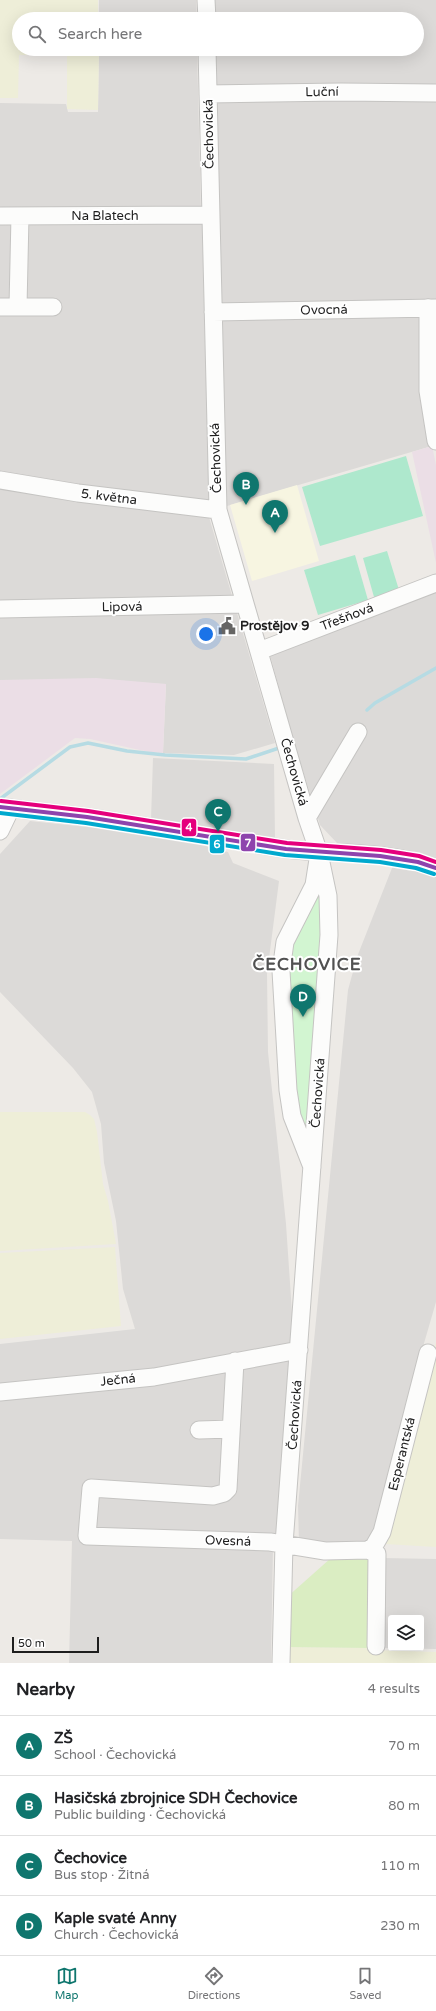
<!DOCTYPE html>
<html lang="en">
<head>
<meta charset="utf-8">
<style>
  body { margin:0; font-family:"Varela Round",sans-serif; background:#f2f2f2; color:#202124 }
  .controls { position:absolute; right:12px; bottom:12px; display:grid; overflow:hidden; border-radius:4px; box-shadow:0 4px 16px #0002 }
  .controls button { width:36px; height:36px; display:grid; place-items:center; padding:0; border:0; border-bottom:1px solid #e0e0e0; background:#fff; color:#202124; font:20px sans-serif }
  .scale { position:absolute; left:12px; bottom:10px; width:87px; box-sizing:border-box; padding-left:4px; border:2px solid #1e1e1e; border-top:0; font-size:11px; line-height:14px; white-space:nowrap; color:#1e1e1e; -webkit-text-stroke:3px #fff; paint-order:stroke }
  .you { position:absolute; left:206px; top:634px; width:14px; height:14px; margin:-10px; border:3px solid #fff; border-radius:50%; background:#1a73e8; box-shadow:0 0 0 6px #1a73e833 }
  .badge { display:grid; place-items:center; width:26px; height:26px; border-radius:50%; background:#0f766e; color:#fff; font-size:13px; font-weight:700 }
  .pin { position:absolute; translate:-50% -33px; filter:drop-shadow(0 1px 2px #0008) }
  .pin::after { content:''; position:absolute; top:21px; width:14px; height:12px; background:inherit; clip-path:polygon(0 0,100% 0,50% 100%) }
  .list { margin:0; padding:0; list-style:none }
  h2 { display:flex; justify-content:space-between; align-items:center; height:52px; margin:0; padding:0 16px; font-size:17px }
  h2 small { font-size:13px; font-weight:400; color:#757577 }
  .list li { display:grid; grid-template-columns:26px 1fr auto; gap:12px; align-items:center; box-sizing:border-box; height:60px; padding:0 16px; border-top:1px solid #e0e0e0 }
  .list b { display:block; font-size:15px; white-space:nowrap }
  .list p { margin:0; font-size:13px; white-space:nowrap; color:#757577 }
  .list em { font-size:13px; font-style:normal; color:#757577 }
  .icon { flex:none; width:22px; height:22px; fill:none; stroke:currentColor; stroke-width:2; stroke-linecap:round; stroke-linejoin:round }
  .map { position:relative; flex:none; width:436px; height:1663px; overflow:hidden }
  .search { position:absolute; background:#fff; box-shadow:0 4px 16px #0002; left:12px; right:12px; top:12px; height:44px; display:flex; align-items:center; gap:10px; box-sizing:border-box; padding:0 14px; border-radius:22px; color:#757577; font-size:15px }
  .sheet { height:292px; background:#fff }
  nav { display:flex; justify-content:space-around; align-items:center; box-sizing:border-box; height:56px; border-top:1px solid #e0e0e0; background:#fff; font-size:11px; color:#757577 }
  nav a { display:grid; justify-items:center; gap:2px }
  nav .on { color:#0f766e }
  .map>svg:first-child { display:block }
</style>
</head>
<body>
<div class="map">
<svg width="436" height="1663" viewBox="0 0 436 1663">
  <rect width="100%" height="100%" fill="#edeae6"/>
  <path fill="#dcdad8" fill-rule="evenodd" d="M99 0H196L197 19H99Z
    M215 0H436V88H216L215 49H417V19H215Z
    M99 49H197L201 212 0 209V103L66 104 68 112H98Z
    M217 99 436 100V299L220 305Z
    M0 220H202L209 504 0 473Z
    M419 315 420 381 432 446 227 506 223 476 217 317Z
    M0 489 209 517 275 743 234 755 163 753 166 684 0 680Z
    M436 590V864L337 843 320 825 293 739 269 651Z
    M153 758 274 764 275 839 151 820Z
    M30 821 164 835 228 852 233 863 279 881 267 974 268 1052 286 1224 294 1342 277 1544 273 1546 271 1663H69L72 1541 0 1539V1344L135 1329 123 1289 116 1221 104 1163 101 1124 92 1092 73 1068 0 992V854Z
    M394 863 430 873 436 877V1302L402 1419 390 1482 373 1538 363 1546 299 1542 298 1506 348 990 357 957Z
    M383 1558 436 1559V1649L381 1648ZM391 1618H421V1648H391Z"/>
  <path fill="#ebdee6" d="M432 446 436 465V563L412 452Z
    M96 678 166 684 163 753 149 752 90 739 75 738 0 794V680Z"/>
  <path fill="#f7f5e1" d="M297 485 319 561 252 581 230 505Z"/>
  <path fill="#eeeed8" d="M0 0H98V19H19V49H99L98 110 67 109V55H19L18 98H0Z
    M0 1112H85L90 1115 94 1119 97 1132 103 1184 108 1201 116 1244 0 1251Z
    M115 1247 121 1326 0 1339V1253Z
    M436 1342V1547L385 1544 383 1539Z
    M285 1647 369 1648 373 1650 436 1652V1663H285Z"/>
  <path fill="#daedc2" d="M331 1558H370L369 1648 285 1647 286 1598Z"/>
  <path fill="#d2f5d1" d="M326 884 312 1167 292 1116 285 942Z"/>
  <path fill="#aee8cd" d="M406 456 423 516 320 546 302 487Z
    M387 551 399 590 374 597 363 558Z
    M355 555 368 600 318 615 304 570Z"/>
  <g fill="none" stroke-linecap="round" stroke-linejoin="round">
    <path stroke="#b6dbe3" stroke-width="3.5" d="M367 710 375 703 436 668
      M0 799 70 747 88 743 127 751 165 755 246 759 282 747"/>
    <g stroke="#c5c4c2" stroke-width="19">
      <path id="minor" d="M206 0 207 19
        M207 49 218 510 307 818 319 853
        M208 94 341 92 436 93
        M0 216 211 215
        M0 307H53
        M18 307 20 216
        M428 308V391L436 441
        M213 312 436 308
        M0 480 78 493 218 510
        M0 609 244 604
        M259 651 436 583
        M0 807 87 817 286 849C337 855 387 850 436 868
        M307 818 358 732
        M0 831 11 808
        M235 1361 228 1489 224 1493 213 1496 91 1488 87 1536 270 1542 325 1551 368 1550 377 1554 376 1646
        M0 1392 154 1377 299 1350
        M199 1430 231 1429
        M368 1550 374 1546 382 1532 428 1353
        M281 1663 284 1544 329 935 328 896 319 853 314 885 285 942 281 971 288 1090 292 1116 312 1167"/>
    </g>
    <use href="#minor" stroke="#fcfcfb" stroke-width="17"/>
    <g stroke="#fff" stroke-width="7">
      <path id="bus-1" d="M0 807 87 817 286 849 380 856 418 862 436 868"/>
    </g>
    <g stroke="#fff" stroke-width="7">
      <path id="bus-2" d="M0 813 86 823 285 855 380 862 416 868 434 874"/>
    </g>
    <g stroke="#fff" stroke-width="7">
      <path id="bus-3" d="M1 801 88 811 287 843 381 850 419 856 436 862"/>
    </g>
    <use href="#bus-1" stroke="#8e44ad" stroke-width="4"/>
    <use href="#bus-2" stroke="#00a9ce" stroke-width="4"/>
    <use href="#bus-3" stroke="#e5007d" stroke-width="4"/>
  </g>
  <defs>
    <g id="civic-bare" transform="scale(1.38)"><path d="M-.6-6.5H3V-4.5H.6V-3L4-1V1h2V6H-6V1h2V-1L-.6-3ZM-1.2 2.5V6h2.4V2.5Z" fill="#666564" stroke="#fff" stroke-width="2.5" paint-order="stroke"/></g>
  </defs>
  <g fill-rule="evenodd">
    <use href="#civic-bare" x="227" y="626"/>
  </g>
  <g text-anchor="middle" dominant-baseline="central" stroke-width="4" stroke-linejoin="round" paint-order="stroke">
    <g font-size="13" fill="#1e1e1e" stroke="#fff">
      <text transform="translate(322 92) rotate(-1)">Luční</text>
      <text transform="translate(209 134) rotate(-91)">Čechovická</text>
      <text x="105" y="216">Na Blatech</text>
      <text transform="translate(324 310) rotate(-1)">Ovocná</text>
      <text transform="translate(216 458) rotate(-92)">Čechovická</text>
      <text transform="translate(109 497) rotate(7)">5. května</text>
      <text transform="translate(122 607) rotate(-1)">Lipová</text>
      <text transform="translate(347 617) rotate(-21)">Třešňová</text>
      <text transform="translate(294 772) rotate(74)">Čechovická</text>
      <text transform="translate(318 1093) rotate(-86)">Čechovická</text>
      <text transform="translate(118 1380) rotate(-6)">Ječná</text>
      <text transform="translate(295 1415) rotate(-86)">Čechovická</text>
      <text transform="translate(402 1454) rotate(-76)">Esperantská</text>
      <text transform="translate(228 1541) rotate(2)">Ovesná</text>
    </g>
    <g font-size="13" font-weight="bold" fill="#1e1e1e" stroke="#fff" text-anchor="start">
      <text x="240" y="626">Prostějov 9</text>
    </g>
    <g font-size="17" font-weight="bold" letter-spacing="1" fill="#515151" stroke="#fff">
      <text x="307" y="964">ČECHOVICE</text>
    </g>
  </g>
  <g stroke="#fff" stroke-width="1.5">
    <rect x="181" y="818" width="16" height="19" rx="4" fill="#e5007d"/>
    <rect x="240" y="833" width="16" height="19" rx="4" fill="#8e44ad"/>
    <rect x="209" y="834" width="16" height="20" rx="4" fill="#00a9ce"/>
  </g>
  <g font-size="11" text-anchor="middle" font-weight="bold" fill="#fff">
    <text x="189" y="831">4</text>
    <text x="248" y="847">7</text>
    <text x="217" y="848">6</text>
  </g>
</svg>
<div class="controls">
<button><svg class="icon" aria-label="layers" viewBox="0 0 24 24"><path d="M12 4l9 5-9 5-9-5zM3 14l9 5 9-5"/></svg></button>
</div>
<div class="scale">50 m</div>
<div class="you"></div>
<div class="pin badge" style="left:275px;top:533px">A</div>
<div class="pin badge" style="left:246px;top:505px">B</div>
<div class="pin badge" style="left:218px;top:832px">C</div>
<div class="pin badge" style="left:303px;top:1017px">D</div>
<div class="search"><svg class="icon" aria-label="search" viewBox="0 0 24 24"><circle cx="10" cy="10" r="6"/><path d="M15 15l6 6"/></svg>Search here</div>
</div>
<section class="sheet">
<h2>Nearby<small>4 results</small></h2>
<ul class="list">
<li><span class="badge">A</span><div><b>ZŠ</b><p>School · Čechovická</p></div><em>70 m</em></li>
<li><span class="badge">B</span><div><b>Hasičská zbrojnice SDH Čechovice</b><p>Public building · Čechovická</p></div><em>80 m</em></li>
<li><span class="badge">C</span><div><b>Čechovice</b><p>Bus stop · Žitná</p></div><em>110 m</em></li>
<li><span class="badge">D</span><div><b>Kaple svaté Anny</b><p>Church · Čechovická</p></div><em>230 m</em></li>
</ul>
</section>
<nav>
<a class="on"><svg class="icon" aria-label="map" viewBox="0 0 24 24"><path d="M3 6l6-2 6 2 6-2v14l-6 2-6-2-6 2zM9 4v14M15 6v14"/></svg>Map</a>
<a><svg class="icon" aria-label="directions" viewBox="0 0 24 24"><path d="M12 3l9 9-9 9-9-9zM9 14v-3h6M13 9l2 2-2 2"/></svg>Directions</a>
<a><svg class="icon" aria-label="saved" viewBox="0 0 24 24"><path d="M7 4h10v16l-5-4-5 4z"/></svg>Saved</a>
</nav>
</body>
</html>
